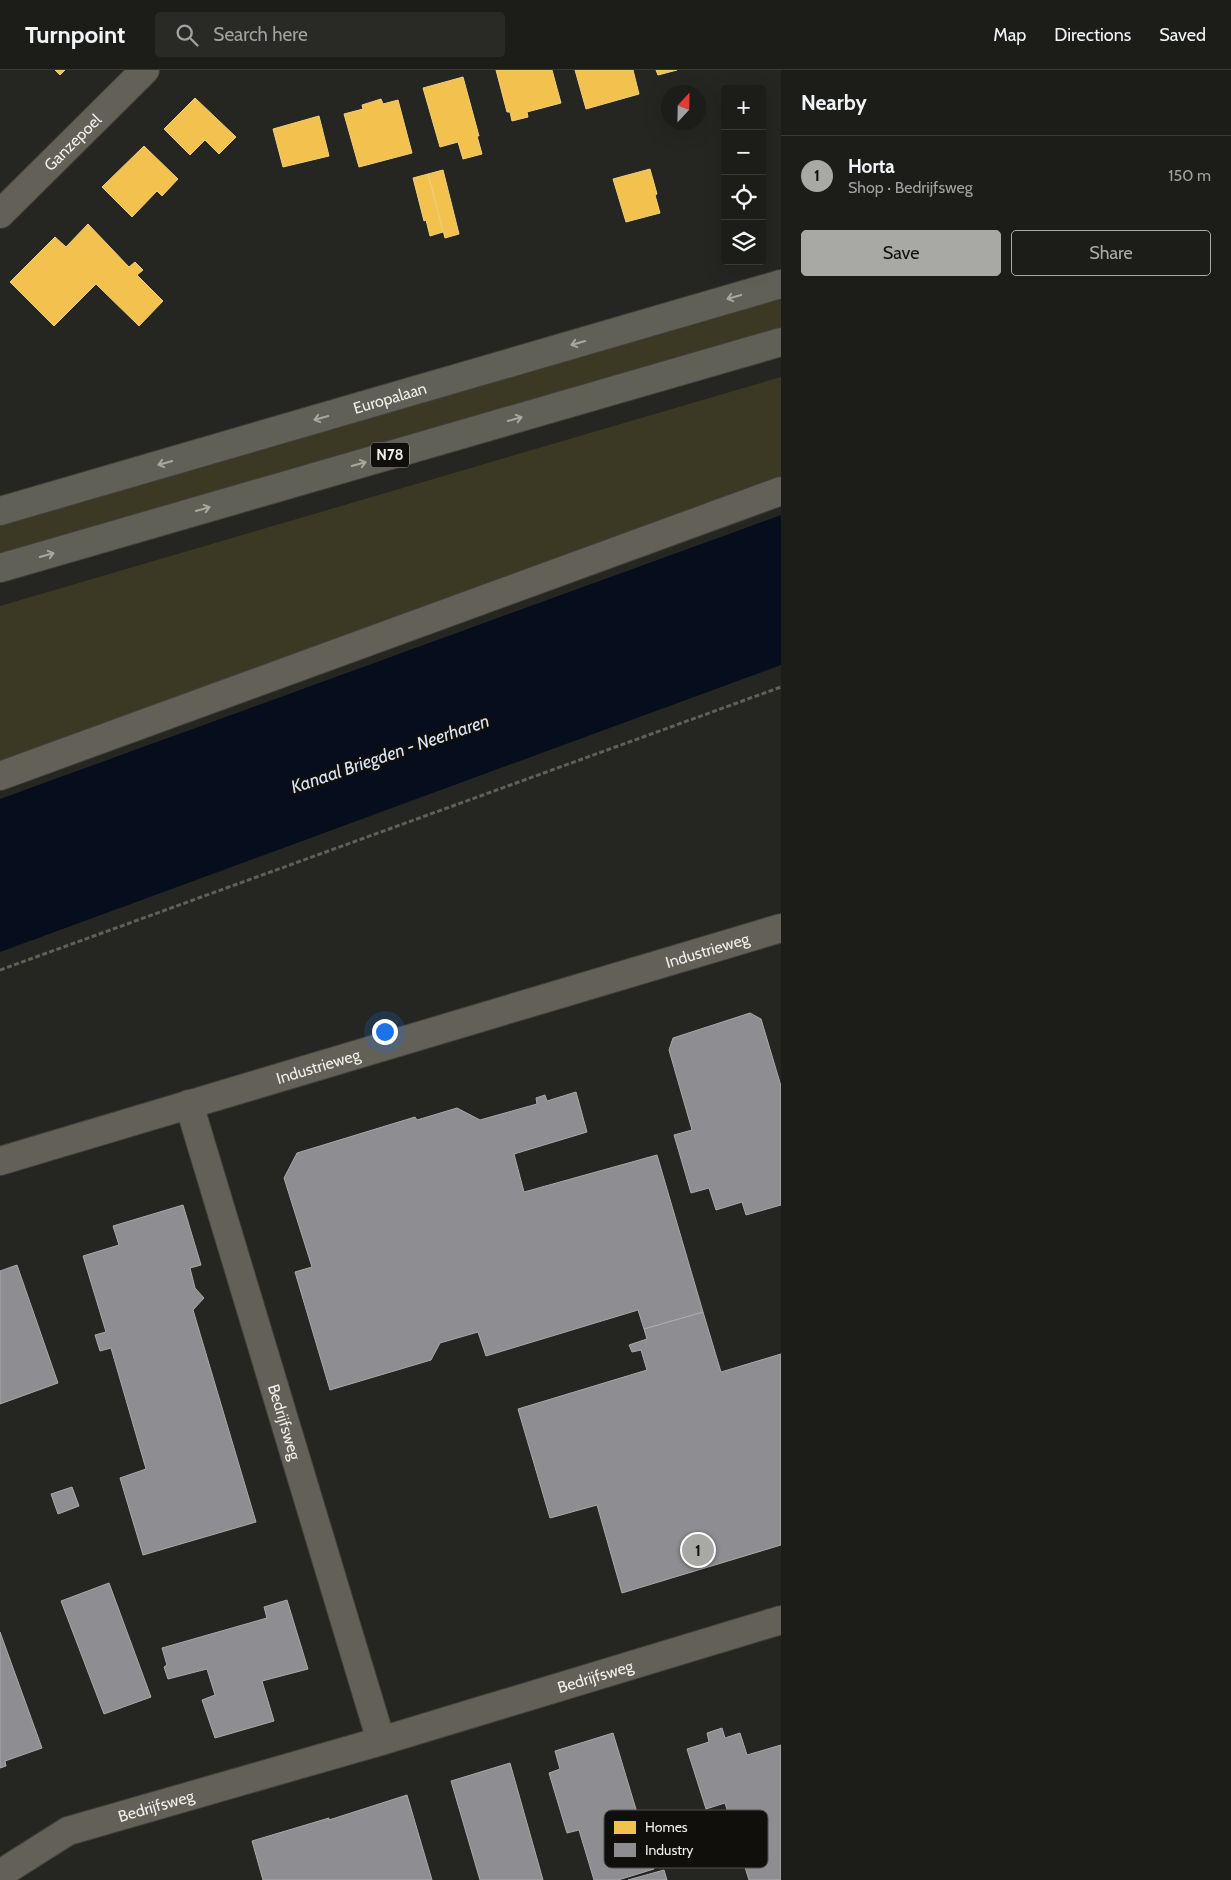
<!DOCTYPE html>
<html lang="en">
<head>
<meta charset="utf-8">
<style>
  body { margin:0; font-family:Cabin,sans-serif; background:#292926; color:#f1f3f6 }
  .controls { position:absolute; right:15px; top:15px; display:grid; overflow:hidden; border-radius:5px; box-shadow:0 5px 20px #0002 }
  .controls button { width:45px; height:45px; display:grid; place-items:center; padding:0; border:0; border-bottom:1px solid #3a3a38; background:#1c1c19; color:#f1f3f6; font:25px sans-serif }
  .compass { position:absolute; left:661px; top:15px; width:45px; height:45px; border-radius:50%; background:#1c1c19; box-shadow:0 5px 20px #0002; rotate:22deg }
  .you { position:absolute; left:384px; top:961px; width:18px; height:18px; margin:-12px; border:4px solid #fff; border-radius:50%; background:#1a73e8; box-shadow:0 0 0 8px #1a73e833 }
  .badge { display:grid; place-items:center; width:32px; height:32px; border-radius:50%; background:#a8a8a4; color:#111; font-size:16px; font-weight:700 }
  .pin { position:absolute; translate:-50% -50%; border:2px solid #fff; box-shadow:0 1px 5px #0006 }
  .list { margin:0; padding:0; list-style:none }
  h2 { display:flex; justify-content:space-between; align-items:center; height:65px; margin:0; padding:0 20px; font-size:21px }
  h2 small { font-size:16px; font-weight:400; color:#a0a1a2 }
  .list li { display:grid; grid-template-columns:32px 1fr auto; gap:15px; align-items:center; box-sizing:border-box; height:80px; padding:0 20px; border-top:1px solid #3a3a38 }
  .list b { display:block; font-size:19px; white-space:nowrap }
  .list p { margin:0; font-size:16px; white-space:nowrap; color:#a0a1a2 }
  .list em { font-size:16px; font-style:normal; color:#a0a1a2 }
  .actions { display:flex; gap:10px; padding:15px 20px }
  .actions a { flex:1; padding:11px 0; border:1px solid #a8a8a4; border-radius:5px; text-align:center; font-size:18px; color:#a8a8a4 }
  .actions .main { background:#a8a8a4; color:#111 }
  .icon { flex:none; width:28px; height:28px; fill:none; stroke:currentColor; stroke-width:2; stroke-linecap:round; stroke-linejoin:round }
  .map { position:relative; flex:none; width:781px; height:1810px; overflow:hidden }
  header { display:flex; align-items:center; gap:30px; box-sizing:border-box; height:70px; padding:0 25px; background:#1c1c19; border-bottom:1px solid #3a3a38 }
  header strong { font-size:24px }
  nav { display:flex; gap:28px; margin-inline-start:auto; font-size:18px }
  .search { width:350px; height:45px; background:#292926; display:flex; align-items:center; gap:12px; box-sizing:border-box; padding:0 18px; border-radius:5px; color:#a0a1a2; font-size:19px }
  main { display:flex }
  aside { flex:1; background:#1c1c19 }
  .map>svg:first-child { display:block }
</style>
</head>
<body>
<header>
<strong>Turnpoint</strong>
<div class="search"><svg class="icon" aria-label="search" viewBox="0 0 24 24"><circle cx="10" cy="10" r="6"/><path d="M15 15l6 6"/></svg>Search here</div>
<nav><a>Map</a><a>Directions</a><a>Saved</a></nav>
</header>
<main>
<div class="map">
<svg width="781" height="1810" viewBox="0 0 781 1810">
  <rect width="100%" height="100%" fill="#252521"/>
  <path fill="#3b3924" d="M781 228V257L0 485V455Z
    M781 307V409L0 695V536Z"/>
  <path fill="#060e1d" d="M781 445V595L0 882V729Z"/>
  <path fill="#f2c14e" stroke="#f1cf7d" d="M55 0H65L60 5Z
    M496 0H552L561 33 527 42 528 47 512 51 510 42H507Z
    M575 0H633L639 24 586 39Z
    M656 0H677L658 5Z
    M463 7 479 66H477L482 84 463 89 458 72 440 77 423 18Z
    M195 28 236 67 219 84 205 70 190 85 164 59Z
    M381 29 383 34 398 30 412 83 359 97 344 44 363 39 362 35Z
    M319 46 329 86 283 97 273 59Z
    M144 76 178 109 162 126 157 121 132 147 102 117Z
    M650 99 657 124 655 125 660 143 626 152 613 109Z
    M443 100 459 164 445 168 428 104Z
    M428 104 443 162 430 166 426 150 424 151 413 108Z
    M88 154 129 197 135 192 143 200 137 205 163 231 139 256 96 214 54 256 10 212 55 167 66 177Z"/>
  <path fill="#8d8d92" stroke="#aaaaac" d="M750 943 761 949 781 1016V1135L746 1145 742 1132 716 1140 709 1118 691 1123 674 1065 692 1060 669 980 673 968Z
    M576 1022 587 1062 514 1084 524 1122 657 1085 703 1242 644 1259 638 1240 486 1286 478 1262 440 1273 431 1290 330 1320 295 1202 312 1197 284 1108 297 1083 415 1047 417 1050 457 1038 480 1050 537 1034 536 1028 545 1025 547 1031Z
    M183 1135 201 1195 190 1198 195 1218 204 1228 193 1240 256 1452 143 1485 120 1408 146 1399 111 1278 100 1281 95 1265 106 1262 83 1186 119 1175 113 1156Z
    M17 1195 58 1313 0 1334V1201Z
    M703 1242 721 1302 781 1284V1475L622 1523 597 1435 550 1448 518 1339 647 1300 641 1280 632 1282 629 1275 647 1269 644 1259Z
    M72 1417 79 1436 58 1444 51 1424Z
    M109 1513 151 1627 104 1644 61 1531Z
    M287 1530 308 1599 262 1611 274 1651 215 1668 202 1630 215 1625 207 1599 168 1609 164 1597 167 1595 162 1578 267 1548 264 1537Z
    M0 1562 42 1678 5 1691 6 1696 0 1698Z
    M722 1658 725 1668 740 1663 747 1685 781 1675V1810H749L725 1733 706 1739 687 1679 709 1672 707 1663Z
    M613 1663 654 1799 618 1810H594L579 1760 567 1763 549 1703 560 1699 555 1681Z
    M510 1693 543 1810H480L451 1711Z
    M407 1725 432 1810H263L252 1771 329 1748V1750Z
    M664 1800 667 1810H628Z"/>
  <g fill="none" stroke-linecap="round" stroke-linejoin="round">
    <g stroke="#40403e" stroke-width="30">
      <g id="minor">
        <path id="s1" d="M0 144 145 0"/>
        <path d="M0 706 781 421"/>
        <path id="s2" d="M189 1034 381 1671"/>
        <path id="s3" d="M0 1091 781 858"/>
        <path id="s4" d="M0 1804 68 1761 381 1671 781 1550"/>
      </g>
    </g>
    <g stroke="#40403e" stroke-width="30">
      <g id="major">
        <path id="s5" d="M0 441 781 214"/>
        <path d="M0 498 781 272"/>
      </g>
    </g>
    <path stroke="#606059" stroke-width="3" stroke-dasharray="5 2.5" stroke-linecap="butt" d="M0 900 781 617"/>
    <use href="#minor" stroke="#626057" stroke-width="28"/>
    <use href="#major" stroke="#616056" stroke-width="28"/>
  </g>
  <defs><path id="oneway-shaft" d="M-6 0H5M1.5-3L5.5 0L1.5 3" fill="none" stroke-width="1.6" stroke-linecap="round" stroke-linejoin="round" transform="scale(1.25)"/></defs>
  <g stroke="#a8a8a0">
    <use href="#oneway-shaft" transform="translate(734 227) rotate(164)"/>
    <use href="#oneway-shaft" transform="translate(578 273) rotate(164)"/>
    <use href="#oneway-shaft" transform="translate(321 348) rotate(164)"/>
    <use href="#oneway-shaft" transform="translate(515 349) rotate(-16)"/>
    <use href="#oneway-shaft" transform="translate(165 393) rotate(164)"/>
    <use href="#oneway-shaft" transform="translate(359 394) rotate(-16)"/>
    <use href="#oneway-shaft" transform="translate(203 439) rotate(-16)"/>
    <use href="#oneway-shaft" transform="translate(47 485) rotate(-16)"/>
  </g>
  <g text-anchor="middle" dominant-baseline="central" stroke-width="5" stroke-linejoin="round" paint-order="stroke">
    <rect fill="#100f0c" stroke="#acaca7" stroke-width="1" x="371" y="372.5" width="38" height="25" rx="4"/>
    <g font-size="15" font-weight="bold" fill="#efefea">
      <text x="390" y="385">N78</text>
    </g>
    <g font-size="16" fill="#efefea" stroke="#100f0c">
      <text stroke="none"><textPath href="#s1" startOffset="102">Ganzepoel</textPath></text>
      <text stroke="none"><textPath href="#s5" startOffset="406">Europalaan</textPath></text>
      <text stroke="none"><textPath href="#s3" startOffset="738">Industrieweg</textPath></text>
      <text stroke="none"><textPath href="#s3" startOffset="332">Industrieweg</textPath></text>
      <text stroke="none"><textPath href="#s2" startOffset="332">Bedrijfsweg</textPath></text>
      <text stroke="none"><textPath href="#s4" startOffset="630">Bedrijfsweg</textPath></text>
      <text stroke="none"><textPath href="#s4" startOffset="172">Bedrijfsweg</textPath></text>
    </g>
    <g font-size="18" font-style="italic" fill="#d9e5f7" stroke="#100f0c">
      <text transform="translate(390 684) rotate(-19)">Kanaal Briegden - Neerharen</text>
    </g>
  </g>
  <rect x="604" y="1740" width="164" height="58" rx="8" fill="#100f0c" stroke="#53524f" stroke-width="1"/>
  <rect x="614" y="1751" width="22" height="13" fill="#f2c14e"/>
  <rect x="614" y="1773" width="22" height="14" fill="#8d8d92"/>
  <g font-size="14" fill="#efefea">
    <text x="645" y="1762">Homes</text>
    <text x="645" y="1785">Industry</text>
  </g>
</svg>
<div class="controls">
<button>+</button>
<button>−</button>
<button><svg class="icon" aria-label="locate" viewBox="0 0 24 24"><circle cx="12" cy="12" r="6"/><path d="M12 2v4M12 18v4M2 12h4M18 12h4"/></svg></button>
<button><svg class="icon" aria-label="layers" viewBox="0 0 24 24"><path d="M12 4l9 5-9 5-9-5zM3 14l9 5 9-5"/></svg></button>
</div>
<svg class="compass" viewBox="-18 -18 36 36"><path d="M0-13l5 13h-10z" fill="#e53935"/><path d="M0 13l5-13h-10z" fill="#a0a1a2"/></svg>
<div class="you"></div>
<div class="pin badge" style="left:698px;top:1480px">1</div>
</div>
<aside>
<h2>Nearby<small></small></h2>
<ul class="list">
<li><span class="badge">1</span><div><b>Horta</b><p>Shop · Bedrijfsweg</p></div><em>150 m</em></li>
</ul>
<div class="actions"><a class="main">Save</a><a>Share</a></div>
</aside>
</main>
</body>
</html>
